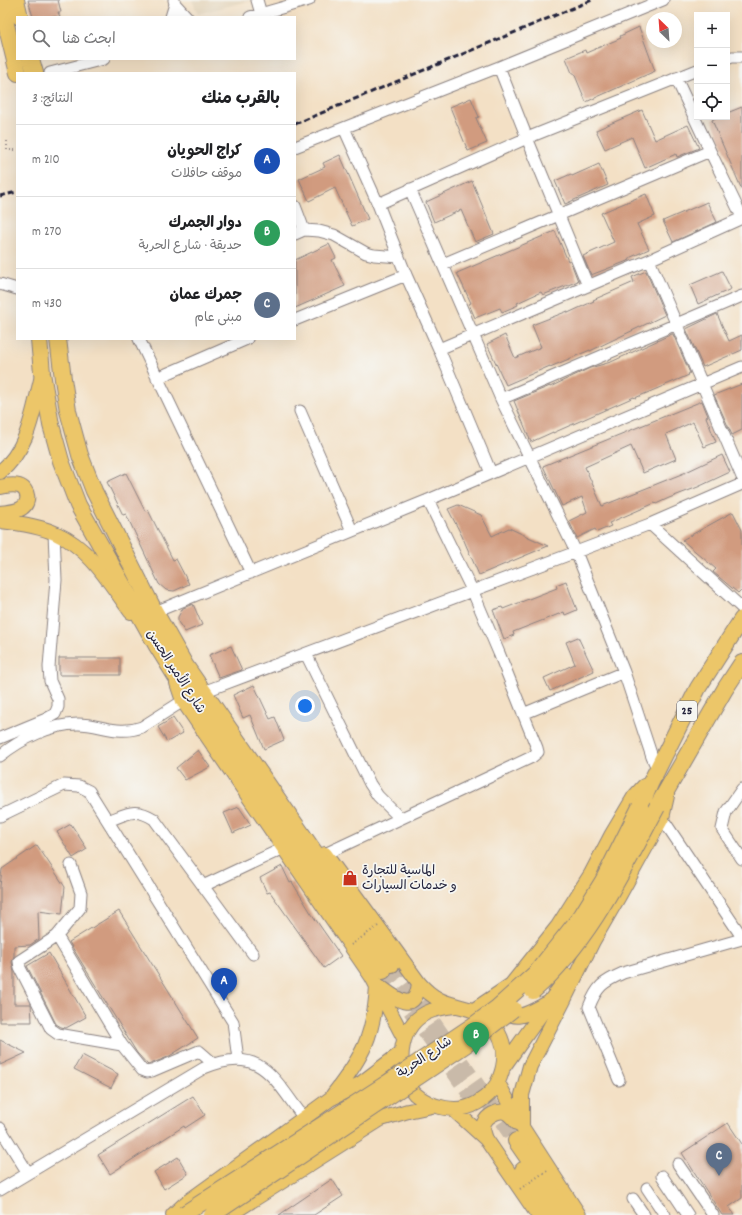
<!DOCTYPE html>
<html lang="ar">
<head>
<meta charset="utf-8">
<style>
  body { margin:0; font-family:Dekko,"Playpen Sans Arabic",sans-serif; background:#f2f2f2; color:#202124; direction:rtl }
  .controls { position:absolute; right:12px; top:12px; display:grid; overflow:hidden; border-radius:0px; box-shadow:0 4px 16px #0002 }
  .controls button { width:36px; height:36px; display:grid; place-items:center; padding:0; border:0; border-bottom:1px solid #e0e0e0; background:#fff; color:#202124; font:20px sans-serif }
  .compass { position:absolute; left:646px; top:12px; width:36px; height:36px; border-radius:50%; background:#fff; box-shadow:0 4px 16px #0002; rotate:335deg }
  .you { position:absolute; left:305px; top:706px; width:14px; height:14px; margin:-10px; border:3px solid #fff; border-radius:50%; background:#1a73e8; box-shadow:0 0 0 6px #1a73e833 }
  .badge { display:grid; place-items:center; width:26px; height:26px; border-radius:50%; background:#ea580c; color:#fff; font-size:13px; font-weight:700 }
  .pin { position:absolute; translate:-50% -33px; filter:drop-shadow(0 1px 2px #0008) }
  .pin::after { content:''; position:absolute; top:21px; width:14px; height:12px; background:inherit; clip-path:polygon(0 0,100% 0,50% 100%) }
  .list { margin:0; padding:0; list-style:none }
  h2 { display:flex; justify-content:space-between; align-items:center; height:52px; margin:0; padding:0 16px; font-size:17px }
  h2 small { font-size:13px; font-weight:400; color:#757577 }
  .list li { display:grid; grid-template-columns:26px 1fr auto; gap:12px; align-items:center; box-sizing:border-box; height:72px; padding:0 16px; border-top:1px solid #e0e0e0 }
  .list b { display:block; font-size:15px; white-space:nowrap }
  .list p { margin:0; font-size:13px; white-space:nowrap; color:#757577 }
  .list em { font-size:13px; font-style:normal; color:#757577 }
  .icon { flex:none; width:22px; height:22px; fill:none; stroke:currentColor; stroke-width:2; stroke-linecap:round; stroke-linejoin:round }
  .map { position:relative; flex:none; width:742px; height:1215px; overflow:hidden; direction:ltr }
  .search { position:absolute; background:#fff; box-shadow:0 4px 16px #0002; left:16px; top:16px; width:280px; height:44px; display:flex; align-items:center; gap:10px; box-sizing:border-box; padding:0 14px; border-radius:0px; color:#757577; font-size:15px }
  .panel { position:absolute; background:#fff; box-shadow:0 4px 16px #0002; left:16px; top:72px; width:280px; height:268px; border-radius:0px; direction:rtl }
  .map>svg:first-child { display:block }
</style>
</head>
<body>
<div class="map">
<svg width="742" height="1215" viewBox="0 0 742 1215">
  <rect width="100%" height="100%" fill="#f6f6f2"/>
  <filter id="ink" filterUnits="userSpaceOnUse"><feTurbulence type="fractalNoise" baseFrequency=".025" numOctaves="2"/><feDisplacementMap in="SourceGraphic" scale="8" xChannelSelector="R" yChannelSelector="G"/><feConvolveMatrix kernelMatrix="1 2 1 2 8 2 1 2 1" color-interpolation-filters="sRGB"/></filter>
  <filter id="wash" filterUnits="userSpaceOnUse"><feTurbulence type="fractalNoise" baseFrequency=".012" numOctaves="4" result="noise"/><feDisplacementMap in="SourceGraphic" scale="16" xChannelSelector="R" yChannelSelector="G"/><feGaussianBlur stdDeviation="0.9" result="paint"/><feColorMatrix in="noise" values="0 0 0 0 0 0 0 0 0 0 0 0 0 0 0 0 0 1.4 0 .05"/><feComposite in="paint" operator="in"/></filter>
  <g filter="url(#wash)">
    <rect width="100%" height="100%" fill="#f3e0c5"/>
    <path fill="#e2d1b5" d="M192 0H252L198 14Z"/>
    <g id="blocks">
      <path fill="#d19b7f" d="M28 0H58L61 12H58L60 17H33Z
        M639 27 655 71 586 102 574 73H572L566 58 585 50 586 53 621 38 620 36Z
        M471 98 479 117 476 118 487 143 468 151 450 107Z
        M742 107V190L712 120 717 117H727V113Z
        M642 110 655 140 688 125 699 148 677 157 676 154 645 168 632 137 605 149 596 130Z
        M340 155 368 219 352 226 335 188 309 201 299 179 325 167 323 163Z
        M599 164 608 185 565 204 555 181 571 174 572 176Z
        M472 181 494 234 475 242 461 210 434 222 426 202Z
        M646 194 655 216 637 224 649 249 629 258 630 260 591 275 583 256 614 242 601 213Z
        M707 202 717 222 673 242 663 221Z
        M555 231 568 261 570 260 578 281 543 295 541 292 517 303 518 305 502 312 500 308 475 318 469 304 471 303 457 273Z
        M329 244 336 258 332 260 345 286 295 308V260Z
        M646 271 665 315 590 351V350L550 367V366L506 385 487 344 505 335 515 358 541 347 532 325 568 311V313L594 301 593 300 634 282 632 277Z
        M722 271 731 289 698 304 690 285Z
        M717 314 729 341 742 335V350L703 367 686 329Z
        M672 334H673L690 373 688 374 689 375 635 398 634 397 553 433V432L531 442 514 401 550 386V387L590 368 611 362Z
        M742 384V430L732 435 714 395Z
        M702 401 708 416 706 417 716 442 704 447 693 422 666 434 676 459 643 473 631 446 585 467 602 506 684 473 722 455 730 472 698 487 669 498 656 504 655 503 609 523 611 526 597 532 595 529 577 538 569 521 587 512 582 497 562 506 543 466Z
        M126 473 145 511 148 510 173 560 176 559 189 584 174 591 166 590 159 584 126 514 123 515 107 482Z
        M458 505 481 515 492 536 509 528 548 546 479 575 462 536 448 509Z
        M733 512 742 530V589L738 593 713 572 716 569 682 540Z
        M566 581 577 610 565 615 564 612 513 632 514 635 504 639 493 610 502 607 503 609 557 588 556 585Z
        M193 604 202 625 185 632 178 622V617L183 608Z
        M578 637 594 671 550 691 544 678 575 664 566 642Z
        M231 646 242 670 219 678 209 655Z
        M59 658H120V675H59Z
        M254 685 270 719 275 717 284 740 264 749 250 715 243 718 233 695Z
        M173 718 183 733 167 742 158 727Z
        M198 750 210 767 185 780 176 768Z
        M239 807 251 825 233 833 224 813Z
        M71 824 87 849 73 858 57 832Z
        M37 845 65 887 62 914 38 911 39 939 30 945 14 946V956L12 962 14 972V1004H31L32 1022H0V886L2 869Z
        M282 866 290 883 292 882 311 913 341 956 324 968 270 892 267 893 260 878Z
        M119 911 198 1038 168 1057 148 1065 137 1053 69 942Z
        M49 953 86 1017 66 1028 61 1027 56 1024 27 966Z
        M0 1040 26 1053 0 1065Z
        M82 1055 118 1074 111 1088 74 1069Z
        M193 1096 205 1115 185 1128 184 1126 110 1174 98 1155Z
        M728 1123 742 1144V1198L729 1207 735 1215H722L682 1153Z
        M178 1157 188 1174 164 1189 154 1172Z
        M332 1179 343 1196 314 1215H279Z"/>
    </g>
  </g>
  <g filter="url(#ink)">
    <use href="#blocks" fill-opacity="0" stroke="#8a8180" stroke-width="1"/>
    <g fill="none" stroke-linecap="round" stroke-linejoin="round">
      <path stroke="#c9baa9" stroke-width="16" stroke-dasharray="16 8" stroke-linecap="butt" d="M392 964 516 1141
        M383 971 472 1097"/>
      <g stroke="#8a8180" stroke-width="13">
        <path id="minor" d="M174 0 175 4 187 17
          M257 0 261 14
          M171 17 175 4
          M250 17 309 0
          M727 59 732 57H742
          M499 67 527 138 588 286
          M50 73 104 59
          M676 78 710 151 742 217
          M344 128 378 204 406 275 439 349 491 473
          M295 147 499 67 663 0
          M410 189 501 399 576 552 624 672 652 757 657 768
          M378 204 527 138 697 70
          M295 206 304 230 295 234
          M304 230 319 231 334 235 366 253 374 255 399 257
          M649 260 742 477
          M443 264 710 151
          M0 284 17 289
          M295 320 406 275
          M139 339 251 573
          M439 349 649 260 742 218
          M157 378 247 339
          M501 399 742 296
          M300 411 352 531
          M650 524 742 608
          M155 612 428 500 742 367
          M306 654 370 784 378 796 400 818
          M211 689 576 552 650 524 742 484
          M523 714 624 672
          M0 738 46 719 55 714 58 707V699L50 681 49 667 56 580 54 533
          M0 756C21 739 51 724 78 724 101 724 118 736 142 727L183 701
          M742 789 726 812 722 829 742 859
          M0 816 64 785 79 786 89 791 233 1022 238 1059
          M662 818 742 937
          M108 821C127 814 135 807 154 819L253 954
          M325 854 532 757 538 752 537 748 499 653 473 592 428 500
          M71 865 81 893 80 908 57 936 122 1045 142 1070 147 1072 152 1071 199 1051 214 1064
          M203 886 284 848
          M57 936 19 961 20 968 51 1029 58 1034 122 1045
          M619 1080 589 1007C597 986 603 982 623 973L742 939
          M0 1128 28 1173
          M678 1164 713 1215
          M662 1176 688 1215
          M647 1188 665 1215
          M0 1190 204 1068C261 1044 273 1078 304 1118
          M633 1199 644 1215"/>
      </g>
      <g stroke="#8a8180" stroke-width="16">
        <path id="major" d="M0 472C29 449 33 410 42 376
          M0 487C6 486 12 484 19 486 29 489 30 503 22 508 16 512 7 512 0 513
          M0 521C19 523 40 526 57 534 91 549 110 584 131 612
          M177 683 183 701 372 977 404 1038
          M325 854 419 983C425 990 432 996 440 1000 456 1008 477 1007 490 1021 505 1038 508 1056 500 1077 496 1089 487 1097 477 1103 467 1109 456 1110 445 1108 433 1106 424 1102 415 1094 412 1091 411 1087 409 1084 395 1061 401 1026 426 1013 436 1008 445 1007 455 1006
          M379 986C396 998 415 1016 419 983
          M503 1005C513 1026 532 1011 548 1003
          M474 1010 511 985 558 926 591 874 612 834 634 797 644 786 650 784
          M504 1066 568 976
          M498 1083 522 1127 579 1215
          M333 1095C363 1056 374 1036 377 986
          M454 1110 486 1139 538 1215
          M522 1127V1095L530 1066 563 1002 593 941 619 896 662 818 667 796
          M486 1139C484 1134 482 1128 484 1123 487 1116 497 1110 505 1112 510 1114 514 1119 517 1123
          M173 1215 186 1203 304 1118 330 1099 360 1084 401 1053
          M229 1215 381 1119 408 1111 432 1106"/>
      </g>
      <g stroke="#8a8180" stroke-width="18">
        <path id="highway" d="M0 0 18 73
          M16 0 20 17
          M31 59 35 73
          M39 339 42 373 51 425 61 461 78 505 157 646 175 675 383 971
          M58 339 63 379 68 411 80 455 94 491 155 612 185 665 392 964
          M640 807 650 784 698 688 742 619
          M657 807 725 689 742 663
          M516 1141 567 1215
          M523 1170 552 1215"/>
      </g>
      <path stroke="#8a8180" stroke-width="2" stroke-dasharray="1 3" stroke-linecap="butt" d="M7 141V150H17"/>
      <use href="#minor" stroke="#fff" stroke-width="11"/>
      <use href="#major" stroke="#ecc669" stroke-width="14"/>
      <use href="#highway" stroke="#ecc669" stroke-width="16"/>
      <path stroke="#22223b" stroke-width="3" stroke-dasharray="6 3" stroke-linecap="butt" d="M295 124 592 0
        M0 196 17 192"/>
      <g stroke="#8a8180" stroke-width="18" stroke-linecap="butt">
        <path id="highway-bridge" d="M533 991C589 942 622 872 657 807
          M184 1214 389 1082 474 1025 497 1008 536 973 582 915 603 881 640 807
          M212 1215 477 1037 513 1009"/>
      </g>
      <path stroke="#8a8180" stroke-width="2" stroke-dasharray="1 3" stroke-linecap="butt" d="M351 945 378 926
        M520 1189 549 1169"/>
      <use href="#highway-bridge" stroke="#ecc669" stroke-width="16"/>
    </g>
  </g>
  <defs>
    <g id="shop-bare" transform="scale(1.2)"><path d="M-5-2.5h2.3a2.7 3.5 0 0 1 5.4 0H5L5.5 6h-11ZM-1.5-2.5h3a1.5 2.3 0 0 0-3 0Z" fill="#c8321e" stroke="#f6f6f2" stroke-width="2.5" paint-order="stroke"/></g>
  </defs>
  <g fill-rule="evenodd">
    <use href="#shop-bare" x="350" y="878"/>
  </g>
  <g text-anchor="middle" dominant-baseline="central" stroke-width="3.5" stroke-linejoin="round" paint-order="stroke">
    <rect fill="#f6f6f2" stroke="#626272" stroke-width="1" x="677" y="701" width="20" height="20" rx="3"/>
    <g font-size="12" font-weight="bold" fill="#22223b">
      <text x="687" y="711">25</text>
    </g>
    <g font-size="13" fill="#22223b" stroke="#f6f6f2">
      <text transform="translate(175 672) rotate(57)">شارع الأمير الحسن</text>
      <text transform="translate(425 1058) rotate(-34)">شارع الحرية</text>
    </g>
    <g font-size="13" fill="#22223b" stroke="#f6f6f2" text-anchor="start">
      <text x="362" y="871">الماسية للتجارة<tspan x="362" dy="15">و خدمات السيارات</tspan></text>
    </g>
  </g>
</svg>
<div class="controls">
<button>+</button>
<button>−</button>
<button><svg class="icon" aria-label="locate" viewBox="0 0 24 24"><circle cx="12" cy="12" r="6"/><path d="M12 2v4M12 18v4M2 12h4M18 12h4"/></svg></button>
</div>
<svg class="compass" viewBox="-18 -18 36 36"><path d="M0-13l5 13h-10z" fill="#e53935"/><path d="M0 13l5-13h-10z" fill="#757577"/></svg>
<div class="you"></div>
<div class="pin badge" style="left:224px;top:1001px;background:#1a4fb4">A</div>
<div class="pin badge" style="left:476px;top:1055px;background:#2e9e5b">B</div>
<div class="pin badge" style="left:719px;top:1176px;background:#5c6f8a">C</div>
<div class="search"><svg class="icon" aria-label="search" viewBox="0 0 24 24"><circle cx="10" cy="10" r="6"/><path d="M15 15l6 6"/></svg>ابحث هنا</div>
<section class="panel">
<h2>بالقرب منك<small>النتائج: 3</small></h2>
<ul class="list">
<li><span class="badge" style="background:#1a4fb4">A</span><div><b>كراج الحويان</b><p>موقف حافلات</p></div><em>210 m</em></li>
<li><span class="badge" style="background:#2e9e5b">B</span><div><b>دوار الجمرك</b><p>حديقة · شارع الحرية</p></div><em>270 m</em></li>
<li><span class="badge" style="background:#5c6f8a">C</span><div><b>جمرك عمان</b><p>مبنى عام</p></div><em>430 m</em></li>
</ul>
</section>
</div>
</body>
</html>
